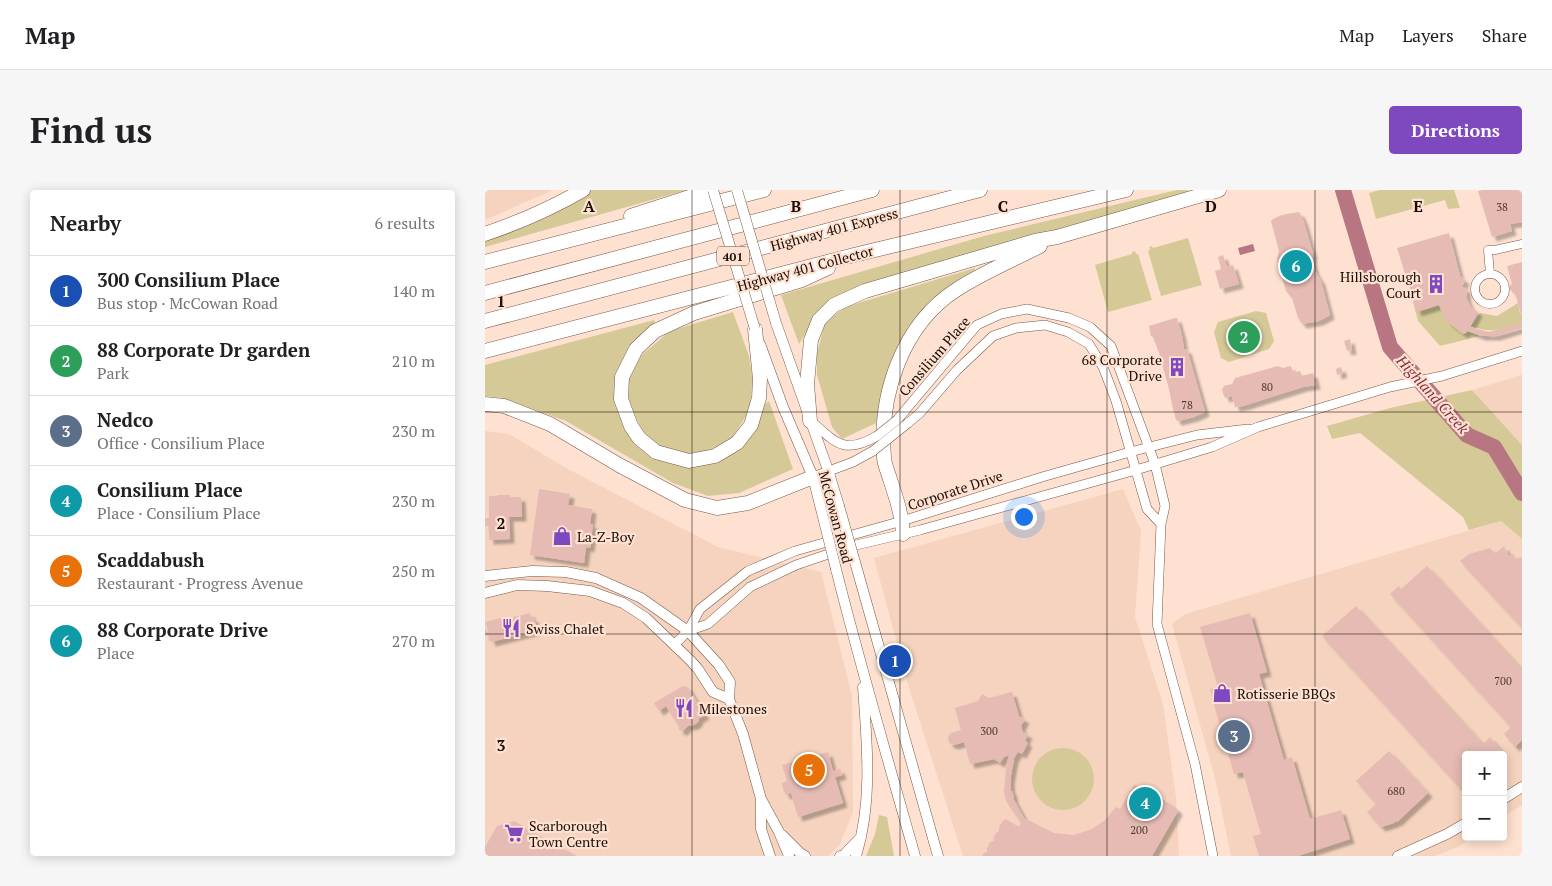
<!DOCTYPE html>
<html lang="en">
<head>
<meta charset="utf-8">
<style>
  body { margin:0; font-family:"PT Serif",serif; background:#f6f6f6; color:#202124 }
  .controls { position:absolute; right:15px; bottom:15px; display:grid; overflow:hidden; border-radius:5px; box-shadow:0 2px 12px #0003 }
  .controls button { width:45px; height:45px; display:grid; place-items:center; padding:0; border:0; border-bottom:1px solid #e0e0e0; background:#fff; color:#202124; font:25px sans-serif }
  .you { position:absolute; left:538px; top:326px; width:18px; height:18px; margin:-12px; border:4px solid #fff; border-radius:50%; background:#1a73e8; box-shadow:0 0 0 8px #1a73e833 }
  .badge { display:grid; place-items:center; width:32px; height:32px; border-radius:50%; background:#7e48bf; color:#fff; font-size:16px; font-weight:700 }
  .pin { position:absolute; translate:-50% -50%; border:2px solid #fff; box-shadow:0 1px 5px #0006 }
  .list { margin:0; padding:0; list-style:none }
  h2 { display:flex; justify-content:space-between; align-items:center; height:65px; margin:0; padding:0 20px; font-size:21px }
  h2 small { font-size:16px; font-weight:400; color:#757577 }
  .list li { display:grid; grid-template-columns:32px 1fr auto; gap:15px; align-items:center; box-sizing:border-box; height:70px; padding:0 20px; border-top:1px solid #e0e0e0 }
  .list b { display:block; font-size:19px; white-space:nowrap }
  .list p { margin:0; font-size:16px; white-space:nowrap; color:#757577 }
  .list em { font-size:16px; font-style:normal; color:#757577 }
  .map { position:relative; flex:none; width:1037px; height:666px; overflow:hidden; border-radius:5px }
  header { display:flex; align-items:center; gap:30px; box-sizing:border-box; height:70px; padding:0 25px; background:#fff; border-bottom:1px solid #e0e0e0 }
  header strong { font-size:24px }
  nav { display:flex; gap:28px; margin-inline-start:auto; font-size:18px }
  .intro { display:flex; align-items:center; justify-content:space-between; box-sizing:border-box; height:120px; padding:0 30px }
  h1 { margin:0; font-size:35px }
  .button { padding:12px 22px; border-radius:5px; background:#7e48bf; color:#fff; font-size:18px; font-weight:700 }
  main { display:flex; gap:30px; padding:0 30px }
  aside { flex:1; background:#fff; border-radius:5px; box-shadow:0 2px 12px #0003 }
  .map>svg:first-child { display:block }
</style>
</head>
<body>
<header>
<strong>Map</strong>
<nav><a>Map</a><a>Layers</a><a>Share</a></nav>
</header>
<div class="intro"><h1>Find us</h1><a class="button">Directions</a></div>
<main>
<aside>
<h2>Nearby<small>6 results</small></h2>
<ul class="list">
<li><span class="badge" style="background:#1a4fb4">1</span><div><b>300 Consilium Place</b><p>Bus stop · McCowan Road</p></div><em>140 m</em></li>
<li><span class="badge" style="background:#2e9e5b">2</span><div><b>88 Corporate Dr garden</b><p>Park</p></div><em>210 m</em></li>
<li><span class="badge" style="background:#5c6f8a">3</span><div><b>Nedco</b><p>Office · Consilium Place</p></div><em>230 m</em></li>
<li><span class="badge" style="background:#0f9aa8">4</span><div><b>Consilium Place</b><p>Place · Consilium Place</p></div><em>230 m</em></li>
<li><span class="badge" style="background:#e8710a">5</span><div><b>Scaddabush</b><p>Restaurant · Progress Avenue</p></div><em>250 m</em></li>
<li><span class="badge" style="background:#0f9aa8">6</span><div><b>88 Corporate Drive</b><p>Place</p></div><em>270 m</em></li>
</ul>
</aside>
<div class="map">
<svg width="1037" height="666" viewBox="0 0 1037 666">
  <defs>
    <filter id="shadow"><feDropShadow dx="4.5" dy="4.5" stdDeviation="1" flood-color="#0004"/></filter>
  </defs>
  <rect width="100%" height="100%" fill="#fee1d0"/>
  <path fill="#f5d3be" d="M0 0H68L0 30Z
    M1037 185V255L987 200Z
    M0 241 24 244 81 278 233 357 336 382 367 506 368 622 355 654 343 666H0Z
    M638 299 656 341 650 427 678 514 691 608 694 666H478L424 498 389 368Z
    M1016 331 1037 349V615L1018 627V565H981V647H987L973 657 950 666H746L731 592 687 434 700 424Z"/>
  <path fill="#d5ca97" d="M104 0H202L0 57V49Z
    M692 0H703V2L378 95 354 105 336 118 314 154 296 105 499 46Z
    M895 0H969L975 18 963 19 960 10 891 29 884 3Z
    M703 48 717 95 676 106 663 61 665 60 664 57 667 56 668 58Z
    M650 61 651 64H653L667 110 623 122 610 75 647 64V62Z
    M490 78V82L456 105 424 138 403 179 391 233 357 249 347 237 332 185V163L340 133 360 117Z
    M955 104 974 138 973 141 980 144 983 141 995 146 955 156 933 131 928 112Z
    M1033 113 1035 124H1037V134C1017 139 1006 144 986 136L995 123 1012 126Z
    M771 121 781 123 789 151 784 159 744 172 736 168 729 142 733 132Z
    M248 122 264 166 268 191 264 221 246 250 221 261 197 264 173 257 159 242 145 218 142 192 153 168 185 141Z
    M169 130 171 135 148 151 140 168 137 231 197 275 257 256 279 215 284 211 308 279 254 303 223 306 188 293 81 231 18 208 0 206V175Z
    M987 200 1037 255V349L1016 331 984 340 978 327 875 243 847 249 842 236 905 218Z
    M547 589a31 31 0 1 1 62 0a31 31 0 1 1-62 0Z
    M394 625 402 627 409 666H381L390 644Z"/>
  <path fill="#b87682" d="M768 54 770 61 755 65 753 58Z"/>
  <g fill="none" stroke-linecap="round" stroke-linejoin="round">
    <path stroke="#b87682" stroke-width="16" d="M858 0 905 157 982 245 1009 257 1037 303"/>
  </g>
  <path fill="#e5bbb3" filter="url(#shadow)" d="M998 0H1037V32L1025 34 1027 41 1007 47 993 1Z
    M813 22 815 23 819 32 828 64 827 70 830 81 836 91 845 125 834 131 817 134 813 128 807 108 801 101 792 70 794 61 786 31 788 29 797 25Z
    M964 43 975 86 980 90 977 97 981 98 982 109 986 117 993 122 985 137 1004 142 1037 133V138L1011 146H996L983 141 978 144 964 133 958 125 954 115 932 122 912 58Z
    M738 65 742 77 748 75 754 94 735 99 730 81 736 79 733 67Z
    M1037 72V125H1036L1030 103H1028L1025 99V95L1027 94 1022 76Z
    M690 128H692L697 146 699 159H702L720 222 709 227 693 231 691 230 687 215 684 199 674 163 668 147 666 146 664 136Z
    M865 149 867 160 862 161 859 151Z
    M793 176 798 178 806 176 808 183 815 181 817 186 828 183 831 195 818 197 758 216 750 217 747 206 740 208 737 200 739 196 747 194 750 188Z
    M856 177 858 183 852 185 851 179Z
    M54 299 85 304 83 315 107 319 105 334H108L105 358 101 357 99 373 45 365Z
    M12 305H25V307H36L37 327H24L25 349 4 350V336H0V328H4V306H12Z
    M1019 356 1024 366 1028 364 1031 369 1036 367 1037 369V438L975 371 984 364 1005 358 1010 364Z
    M942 376 1037 479V550L1030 557 1019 544 1026 537 905 404 914 396 916 399Z
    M871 416 998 554 1005 547 1016 560 1011 565H981L980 596 975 598 837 446Z
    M45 423 47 428H49L51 435 48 436 50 441 6 452 4 445 0 446V438L2 442 3 441 0 432 16 428V430Z
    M765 423 782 482 774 484 799 570 807 567 825 629 856 620 865 649 813 666H774L768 646 776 644 761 593 758 582 749 584 727 508 725 499 733 497 715 437Z
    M198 496 203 497 220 525 213 529 214 530 212 533 207 536 206 535 203 536 198 541 194 540V537L181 516 174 521 169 513Z
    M527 502 534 526 540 529 536 536 538 542 543 544 540 551 543 553 537 564 533 562 529 568 525 590 526 601H527L529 608H528L539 628 569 643 589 645 607 639 620 630 631 617 635 619 649 595 653 596 659 599 660 602H664L670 605 672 609 675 608 681 611V614H685L691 618 693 621 667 666H497L499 663 502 662V658L505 652 509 651 508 648 512 642 514 641V637L518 631 521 629 534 637 536 633 521 611 519 602 521 578 524 565 519 567 515 573 509 569 485 574 479 552 469 555 464 553 463 547 466 543 476 540 470 518 493 511 497 504 504 508Z
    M904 561 943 603 912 632 911 631 909 633 896 637 882 622 891 614 871 591Z
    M343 562 348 581 355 579 357 585 350 587 358 613 313 627 306 603 301 605 298 599 297 593 302 591 297 575Z
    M29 631 64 651 92 666H0V657L12 636Z"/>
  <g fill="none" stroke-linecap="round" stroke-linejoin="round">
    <g stroke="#765845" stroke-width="9">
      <path id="minor" d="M1005 84 1003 60H1010L1037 54
        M990 99a15 15 0 1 1 30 0a15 15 0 1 1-30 0Z"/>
    </g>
    <g stroke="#765845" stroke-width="10">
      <path id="tertiary" d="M412 230 492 135 516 124 542 119 584 128 605 137 626 156 670 274 680 316 676 334 672 434 710 574 728 666
        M326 231C351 253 359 265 392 246
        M423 233 434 224 472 180 508 146 531 138 560 135 583 142 604 154 618 177 631 211 662 319 676 334
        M328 287 368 272 388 261
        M203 441 223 434 265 397 311 375 367 356 435 340 651 280 727 257 773 237 905 197 957 186 1037 161
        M189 455 203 441 215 419 263 381 310 361 417 331 557 287 645 262 712 245 763 239"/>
    </g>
    <g stroke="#765845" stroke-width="11">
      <path id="secondary" d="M291 133 343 280 354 316
        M275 154 298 217 328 287 336 319
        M370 372 453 666
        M351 379C375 475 403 570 430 666
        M0 386 47 381 81 382 111 388 156 408 203 441 234 475 245 492 244 509 258 544 276 609 294 642 304 666
        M0 403 32 395 62 396 105 401 138 413 161 428 205 470 213 479 228 502 244 509
        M1018 609 1037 597
        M276 610V639L285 666
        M297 645 315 663 320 666
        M355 666 359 665 374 649
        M371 666C388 611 382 554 378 497
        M913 666 962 644 981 633"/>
    </g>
    <g stroke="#765845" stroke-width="15">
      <path id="motorway" d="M146 26 226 0
        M0 44C35 32 67 18 98 0
        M0 72 279 0
        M0 103 387 0
        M0 131 495 0
        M270 139 275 189 274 208 266 235 252 253 230 266 204 271 171 262 154 248 146 236 136 209 137 187 151 159 170 141 209 123 317 90 343 78
        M0 161 369 65 641 0
        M0 214 19 216 65 234 134 275 200 310 232 318 263 313 328 287
        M325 231 322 194 326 150 334 130 349 115 380 101 550 51 572 47 734 0
        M418 344C417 325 411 307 405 289 403 282 399 274 399 267 394 205 417 135 471 100 497 83 528 70 555 56"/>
    </g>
    <use href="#minor" stroke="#fff" stroke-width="8"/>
    <use href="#tertiary" stroke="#fff" stroke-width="9"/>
    <use href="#secondary" stroke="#fff" stroke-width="10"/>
    <use href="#motorway" stroke="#fff" stroke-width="14"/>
    <g stroke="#765845" stroke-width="10" stroke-linecap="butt">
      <path id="tertiary-bridge" d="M392 246 412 230
        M388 261 423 233"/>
    </g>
    <g stroke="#765845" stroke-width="11" stroke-linecap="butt">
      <path id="secondary-bridge" d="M228 0 270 139
        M252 0 291 133
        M354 316 370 372
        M336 319 351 379"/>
    </g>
    <use href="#tertiary-bridge" stroke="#fff" stroke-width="9"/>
    <use href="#secondary-bridge" stroke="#fff" stroke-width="10"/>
  </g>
  <path fill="none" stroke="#190d06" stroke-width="1" stroke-opacity="0.55" d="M207 0V666M415 0V666M622 0V666M830 0V666M0 222H1037M0 444H1037"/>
  <defs>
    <g id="building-bare" transform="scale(1.5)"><path d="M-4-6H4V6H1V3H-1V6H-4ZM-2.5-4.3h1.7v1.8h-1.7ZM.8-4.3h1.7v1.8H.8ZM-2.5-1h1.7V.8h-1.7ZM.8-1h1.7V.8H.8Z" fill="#7e48bf" stroke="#fee1d0" stroke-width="2.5" paint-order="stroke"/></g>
    <g id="shop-bare" transform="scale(1.5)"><path d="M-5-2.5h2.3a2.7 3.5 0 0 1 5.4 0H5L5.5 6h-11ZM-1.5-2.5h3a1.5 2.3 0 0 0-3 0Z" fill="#7e48bf" stroke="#fee1d0" stroke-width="2.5" paint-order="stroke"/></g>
    <g id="restaurant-bare" transform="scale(1.5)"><path d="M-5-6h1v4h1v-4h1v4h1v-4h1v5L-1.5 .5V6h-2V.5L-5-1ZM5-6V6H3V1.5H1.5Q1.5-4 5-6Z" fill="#7e48bf" stroke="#fee1d0" stroke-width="2.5" paint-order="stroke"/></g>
    <g id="supermarket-bare" transform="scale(1.5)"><path d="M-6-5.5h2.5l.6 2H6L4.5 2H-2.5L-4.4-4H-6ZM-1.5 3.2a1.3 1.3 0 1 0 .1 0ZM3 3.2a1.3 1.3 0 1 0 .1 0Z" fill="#7e48bf" stroke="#fee1d0" stroke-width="2.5" paint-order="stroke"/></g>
  </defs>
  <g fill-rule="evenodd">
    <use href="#building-bare" x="951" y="94"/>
    <use href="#building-bare" x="692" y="177"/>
    <use href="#shop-bare" x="77" y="346"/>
    <use href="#restaurant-bare" x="26" y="438"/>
    <use href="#shop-bare" x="737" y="503"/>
    <use href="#restaurant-bare" x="199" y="518"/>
    <use href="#supermarket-bare" x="29" y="643"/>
  </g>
  <g text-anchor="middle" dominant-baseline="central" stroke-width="4.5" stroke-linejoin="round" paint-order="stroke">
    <g font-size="11" fill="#4c3831">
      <text x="1017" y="17">38</text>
      <text x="782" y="197">80</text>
      <text x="702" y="215">78</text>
      <text x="1018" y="491">700</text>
      <text x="504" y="541">300</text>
      <text x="911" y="601">680</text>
      <text x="654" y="640">200</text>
    </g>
    <rect fill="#fee1d0" stroke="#5e4d43" stroke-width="1" x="232" y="56.5" width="32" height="19" rx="4"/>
    <g font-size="12" font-weight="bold" fill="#190d06">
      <text x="248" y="66">401</text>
    </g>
    <g font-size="14" fill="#190d06" stroke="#fee1d0">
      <text transform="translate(349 39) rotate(-15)">Highway 401 Express</text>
      <text transform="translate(320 78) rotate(-15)">Highway 401 Collector</text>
      <text transform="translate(449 166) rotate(-49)">Consilium Place</text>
      <text transform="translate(470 300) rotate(-18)">Corporate Drive</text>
      <text transform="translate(351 327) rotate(75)">McCowan Road</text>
    </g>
    <g font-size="14" fill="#190d06" stroke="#fee1d0" text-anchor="start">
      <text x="936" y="86" text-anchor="end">Hillsborough<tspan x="936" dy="16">Court</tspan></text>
      <text x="677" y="169" text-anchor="end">68 Corporate<tspan x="677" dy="16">Drive</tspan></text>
      <text x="92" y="346">La-Z-Boy</text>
      <text x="41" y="438">Swiss Chalet</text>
      <text x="752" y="503">Rotisserie BBQs</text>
      <text x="214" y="518">Milestones</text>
      <text x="44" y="635">Scarborough<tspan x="44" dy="16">Town Centre</tspan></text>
    </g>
    <g font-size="15" font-style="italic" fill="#813043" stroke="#fee1d0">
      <text transform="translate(948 204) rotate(48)">Highland Creek</text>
    </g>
  </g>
  <g font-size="16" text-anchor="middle" font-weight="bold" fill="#190d06" stroke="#fee1d0" stroke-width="4.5" stroke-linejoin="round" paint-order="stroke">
    <text x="104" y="22">A</text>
    <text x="311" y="22">B</text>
    <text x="518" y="22">C</text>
    <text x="726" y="22">D</text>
    <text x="933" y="22">E</text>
    <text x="16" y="117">1</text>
    <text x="16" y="339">2</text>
    <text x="16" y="561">3</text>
  </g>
</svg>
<div class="controls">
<button>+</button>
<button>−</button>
</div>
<div class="you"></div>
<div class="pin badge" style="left:410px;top:471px;background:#1a4fb4">1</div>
<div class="pin badge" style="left:759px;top:147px;background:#2e9e5b">2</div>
<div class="pin badge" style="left:749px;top:546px;background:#5c6f8a">3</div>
<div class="pin badge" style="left:660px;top:613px;background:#0f9aa8">4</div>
<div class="pin badge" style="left:324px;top:580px;background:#e8710a">5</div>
<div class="pin badge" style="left:811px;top:76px;background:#0f9aa8">6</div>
</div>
</main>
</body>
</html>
